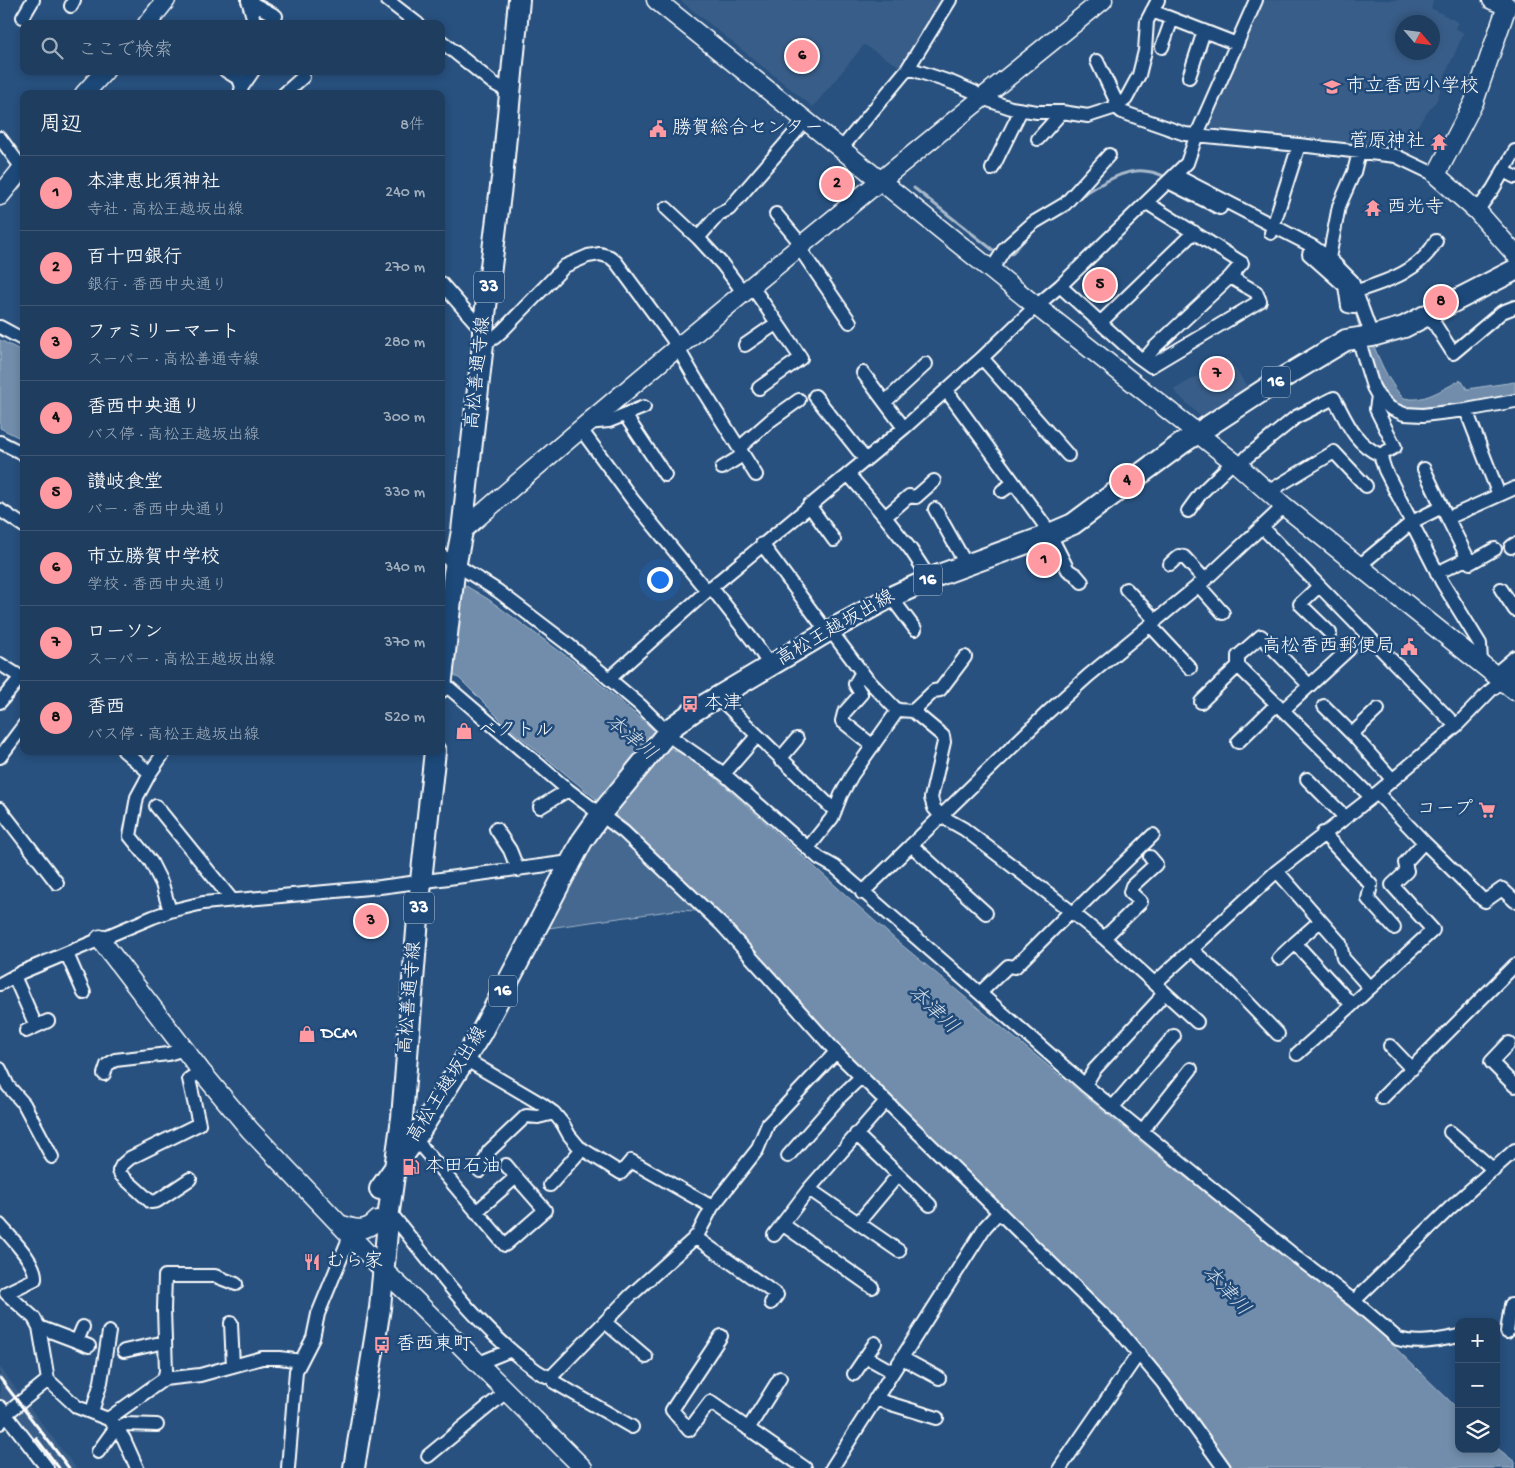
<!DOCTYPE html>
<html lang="ja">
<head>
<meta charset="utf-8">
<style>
  body { margin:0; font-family:"Gochi Hand","Klee One",sans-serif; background:#264465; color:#f1f3f6 }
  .controls { position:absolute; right:15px; bottom:15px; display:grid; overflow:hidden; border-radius:10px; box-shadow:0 2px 8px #0003 }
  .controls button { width:45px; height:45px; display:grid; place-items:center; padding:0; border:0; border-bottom:1px solid #3c5674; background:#1e3d5f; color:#f1f3f6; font:25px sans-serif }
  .compass { position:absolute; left:1395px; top:15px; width:45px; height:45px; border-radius:50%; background:#1e3d5f; box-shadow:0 2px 8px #0003; rotate:118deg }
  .you { position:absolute; left:659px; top:579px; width:18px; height:18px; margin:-12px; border:4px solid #fff; border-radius:50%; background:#1a73e8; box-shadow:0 0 0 8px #1a73e833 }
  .badge { display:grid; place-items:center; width:32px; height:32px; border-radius:50%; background:#ff9aa2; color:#111; font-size:16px; font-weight:700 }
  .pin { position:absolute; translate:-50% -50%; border:2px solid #fff; box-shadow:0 1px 5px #0006 }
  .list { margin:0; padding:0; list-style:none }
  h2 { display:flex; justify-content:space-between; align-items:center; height:65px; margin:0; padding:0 20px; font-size:21px }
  h2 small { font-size:16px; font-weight:400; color:#a1aebd }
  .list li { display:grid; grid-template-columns:32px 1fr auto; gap:15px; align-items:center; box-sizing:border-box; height:75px; padding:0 20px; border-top:1px solid #3c5674 }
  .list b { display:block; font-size:19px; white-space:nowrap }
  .list p { margin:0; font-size:16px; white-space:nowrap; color:#a1aebd }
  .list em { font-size:16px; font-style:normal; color:#a1aebd }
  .icon { flex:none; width:28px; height:28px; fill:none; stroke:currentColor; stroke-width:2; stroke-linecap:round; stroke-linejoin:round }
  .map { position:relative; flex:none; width:1515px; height:1468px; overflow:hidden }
  .search { position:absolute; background:#1e3d5f; box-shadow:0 2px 8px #0003; left:20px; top:20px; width:425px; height:55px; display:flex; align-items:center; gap:12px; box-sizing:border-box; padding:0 18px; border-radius:10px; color:#a1aebd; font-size:19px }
  .panel { position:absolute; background:#1e3d5f; box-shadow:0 2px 8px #0003; left:20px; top:90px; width:425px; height:665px; border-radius:10px }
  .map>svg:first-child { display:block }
</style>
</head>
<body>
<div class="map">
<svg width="1515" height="1468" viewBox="0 0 1515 1468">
  <rect width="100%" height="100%" fill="#28517f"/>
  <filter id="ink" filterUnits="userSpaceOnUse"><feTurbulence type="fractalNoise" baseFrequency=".02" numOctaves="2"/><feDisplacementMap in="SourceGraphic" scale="10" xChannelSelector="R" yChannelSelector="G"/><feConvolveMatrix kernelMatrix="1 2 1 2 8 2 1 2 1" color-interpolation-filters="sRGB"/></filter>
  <g filter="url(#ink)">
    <path fill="#375d88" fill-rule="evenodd" d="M680 0H946L902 68 864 45 813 107Z
      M1261 0H1434L1431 8 1458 22 1455 28 1464 33 1445 75 1437 100 1398 151 1218 132 1207 125ZM1402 22H1432V52H1402Z
      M1228 358 1250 391 1202 418 1173 390Z
      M0 1367 24 1400 76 1468H51L0 1400Z"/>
    <path fill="#446890" stroke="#a2b4c8" d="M605 821 687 898 697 911 676 910 541 929Z"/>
    <path fill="#718dab" stroke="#aabbcd" d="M1361 310C1371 339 1382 374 1402 397 1421 405 1444 388 1461 380L1467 389 1515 382V396L1427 410 1398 407 1382 395 1365 348 1355 312Z
      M0 340 24 352V440L0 428Z
      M441 571 488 599 577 664 655 731 670 748 698 762 897 941 1126 1130 1376 1329 1459 1410V1449H1496V1447L1515 1462V1468H1229L1193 1417 873 1082 744 939 629 826 507 726 460 679 441 666Z"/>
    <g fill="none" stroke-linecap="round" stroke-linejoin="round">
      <path stroke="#aabbcd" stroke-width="3" d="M914 188 993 250 999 251
        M1076 200C1089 190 1119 172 1136 171 1146 170 1157 173 1166 177
        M1006 252 1011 254 1034 230 1040 226"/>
      <g stroke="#fff" stroke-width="16">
        <path id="street" d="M248 0 255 24
          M387 0 418 24
          M248 1 276 16
          M71 6 74 0
          M1152 11 1237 44
          M23 17 33 0
          M441 41 493 83 511 93
          M1162 47 1172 19
          M1097 61 1117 103 1116 107
          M908 68 953 83 974 92 982 98 1011 108 1037 112H1062L1088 116 1116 107 1122 112 1185 134 1299 145 1396 156 1436 175
          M226 71 239 79 242 87 240 94
          M1189 77 1204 31
          M242 87 253 71
          M284 94 303 77
          M1116 107 1126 99 1139 75 1145 51 1147 21 1158 0
          M0 138 22 168
          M1038 139 1062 112
          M841 149 908 68 950 0
          M992 169 1021 110
          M1504 171 1515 177
          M1175 175 1312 246 1329 258 1352 281 1372 336
          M1168 182 1220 208
          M666 208 698 238 719 214 729 209 806 120
          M1477 211 1493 189 1515 151
          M776 214 801 244
          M1271 233 1299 145
          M698 238 722 264 743 292
          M798 246 850 322
          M1309 254 1345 286 1348 306 1353 307 1361 305
          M1329 258 1339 206 1354 172 1359 152
          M992 269 1005 248 1033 223 1065 204 1109 155
          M441 283 483 331
          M751 285 801 358 759 388
          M1060 286 1137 356 1151 366 1260 301 1256 292 1230 277 1242 263 1147 203
          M1357 291C1388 281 1420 271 1436 241
          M1429 315 1453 353 1502 312 1515 307
          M1101 322 1194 232
          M0 327 24 340
          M1358 338 1373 387 1378 396 1390 408 1404 414 1423 415 1466 410 1515 401
          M483 344 494 338 503 330 565 266 588 256 600 254 610 257 616 262 672 338 695 378 756 475
          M745 345 777 323
          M982 358 1068 455
          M1144 360 1155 347 1230 277
          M863 373 904 428
          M946 390 1014 483 1002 491
          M815 396 865 459
          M885 402 926 364
          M1466 410 1499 495
          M625 415 665 475
          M586 423 609 421 644 407
          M580 428 632 499 707 591
          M0 442 24 454
          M739 448 771 420 799 400
          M1380 455 1385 470 1442 582 1480 644 1481 662
          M1239 466 1248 456 1296 417 1334 398C1347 422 1354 443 1380 455L1395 447 1376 409 1378 396
          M722 468 743 455
          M848 474 885 517 909 496 916 497 934 481
          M1014 483 1046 527 1068 570 1076 575 1082 582
          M1268 492 1334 452 1366 486
          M809 505 834 540
          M1442 507 1470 563 1495 549
          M935 509 967 566
          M0 510 24 526
          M1188 511 1201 493 1233 462
          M885 517 911 550 930 579
          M1448 518 1515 488
          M1262 527 1456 726
          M762 544 827 632
          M1511 547 1515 544
          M441 555 498 591 569 645 640 705 675 740 724 774 819 858 835 867 1085 1085 1290 1252 1354 1301 1449 1209 1515 1150
          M1170 564 1179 556 1184 557 1205 580
          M1359 566 1412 522 1442 507 1424 469
          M1437 573 1468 558
          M1198 585 1223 613
          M1319 586 1300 604 1330 633
          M711 587 757 646 771 667
          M1126 589 1156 621
          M1501 589 1515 610
          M891 597 915 629
          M1150 625 1190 668
          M830 630 867 679 894 707 898 710 913 711 943 736 944 742 931 798 934 808 941 816 964 829 1049 894 1104 938 1163 991 1158 1001 1094 1070 1085 1085
          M0 664 24 679
          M1238 666 1370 796
          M862 672 855 684 861 694 844 713 842 721 873 746
          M1495 674 1515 657
          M609 679 707 591 904 428 982 358 1036 306 1060 286 1187 163 1197 134 1256 0
          M441 681 568 790 624 832 722 925 838 1054 1118 1329 1163 1383 1224 1468
          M718 697 835 811
          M0 702 21 677
          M1201 702 1238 666V656L1261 636 1309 685
          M1324 706 1352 734 1392 779
          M1283 710 1349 649
          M913 711 934 691 940 690 965 657
          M1352 734 1378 709
          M1238 742 1277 704
          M124 751 150 773 137 797 130 836 151 862 162 884 170 911
          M0 757 24 725
          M780 759 797 739
          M150 773 165 751
          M724 774 757 736
          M1307 779 1345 817
          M156 806 232 900
          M540 807 568 790
          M0 809 57 883
          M496 829 510 850 518 870
          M1323 833 1371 885 1368 899 1394 928
          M1424 842 1482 899 1485 901 1502 889 1515 901
          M911 845 986 913
          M808 848 832 818 841 795 852 775 898 710
          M1277 871 1340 943 1343 958 1370 988 1352 1005 1295 943 1320 921
          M862 893 1047 713 1088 676 1205 580 1284 506
          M1073 913 1153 835
          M1104 938 1141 902 1130 892 1132 886 1156 864 1150 857
          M1191 949 1227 981 1278 1034
          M67 954 84 993
          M1279 958 1295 943
          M14 976 36 1026
          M0 984 22 972 153 917 170 911 203 903 380 887 570 862
          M1154 984 1277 871 1377 793 1456 726 1491 690 1515 672
          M1370 988 1433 930 1392 885 1407 871 1405 863 1424 842 1377 793
          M1163 991 1197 1022
          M980 993 1008 966 1015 967 1071 911
          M26 1031 48 1021
          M1509 1043 1491 1062 1515 1086
          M1390 1046 1412 1069
          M1297 1054 1352 1005
          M465 1059 543 1105 554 1113 563 1124 569 1135 579 1147 621 1173 631 1161 712 1207
          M0 1069 8 1086 24 1104 52 1157
          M104 1074 107 1065 115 1060 168 1054 184 1049
          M1382 1098 1515 965
          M1112 1108 1174 1036
          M1142 1131 1191 1069
          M1450 1132 1494 1170
          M856 1134 930 1205
          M415 1139 505 1245 545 1210 516 1177 476 1212
          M788 1156 840 1097 861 1077
          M506 1165 516 1177
          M480 1171 489 1151 526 1116 538 1117 554 1113
          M190 1179 157 1201 151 1202 121 1175 119 1171 122 1165 130 1158 199 1124 189 1079 201 1071
          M550 1185 582 1149
          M809 1189 899 1251
          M389 1211C432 1264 472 1320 525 1362 534 1368 541 1376 551 1377L630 1296 697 1236 712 1207 757 1150 768 1124 836 1052
          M858 1223 898 1175
          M782 1224 872 1287
          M0 1225C10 1237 37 1263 35 1279L6 1293 34 1318 39 1327 48 1380
          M774 1235 809 1189 886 1101
          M695 1237 777 1295 771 1303
          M1354 1301 1398 1339C1418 1345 1439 1340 1459 1336
          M605 1322 646 1357
          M231 1323 233 1366
          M39 1327 89 1346
          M1507 1332 1511 1305
          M721 1336 672 1410 689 1430 710 1402 805 1468
          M77 1341 83 1327
          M124 1351 165 1342
          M866 1357 893 1372
          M902 1358 939 1378
          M479 1363 511 1350
          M854 1374 875 1343
          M551 1377 554 1382 632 1427
          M164 1379 200 1375 262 1358H280L301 1361
          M875 1399 937 1418
          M0 1407 47 1468
          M92 1412 101 1382 109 1332
          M108 1419 164 1379 166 1371 164 1309 165 1276H215L236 1284
          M0 1423 6 1414 48 1380 77 1407 108 1419 116 1427 124 1439 137 1468
          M118 1429 125 1424 157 1425
          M748 1429 780 1378
          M98 1452 116 1427
          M428 1456 507 1391
          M288 1468 296 1371 313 1338 318 1314 350 1236
          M832 1468 985 1227 998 1213
          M1060 1468 1139 1353"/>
      </g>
      <g stroke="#fff" stroke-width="21">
        <path id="secondary" d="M656 0 1031 302 1239 466 1284 506 1515 691
          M1492 0 1507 6 1474 102 1436 175 1477 211 1515 254
          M147 24 166 0
          M84 94 105 71
          M0 196 24 166
          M462 531C671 349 887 175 1103 0
          M100 939 201 1071 250 1130 384 1271 414 1299 583 1468
          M339 1224C353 1229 366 1233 377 1220"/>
      </g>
      <g stroke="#fff" stroke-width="24">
        <path id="primary" d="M441 687 454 573 462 531 483 344V331L502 178 519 0
          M380 1189 415 1139 481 1033 582 841 604 810 672 727 694 711 827 632 891 597 939 575 1038 539 1073 524 1181 444 1276 382 1346 340 1372 336 1404 327 1515 270
          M354 1468 380 1308 389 1211 402 1118 421 881 435 751"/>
      </g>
      <use href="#street" stroke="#1f4a7a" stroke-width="12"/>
      <use href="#secondary" stroke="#1f4a7a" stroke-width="18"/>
      <use href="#primary" stroke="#1f4a7a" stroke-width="20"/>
      <path stroke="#fff" stroke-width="3" d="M0 1378 69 1468
        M36 1438 59 1468"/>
    </g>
  </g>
  <defs>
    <g id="school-bare" transform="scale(1.35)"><path d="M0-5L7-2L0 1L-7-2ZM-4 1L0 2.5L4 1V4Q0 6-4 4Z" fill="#ff9aa2" stroke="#1f4a7a" stroke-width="2.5" paint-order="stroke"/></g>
    <g id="civic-bare" transform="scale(1.35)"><path d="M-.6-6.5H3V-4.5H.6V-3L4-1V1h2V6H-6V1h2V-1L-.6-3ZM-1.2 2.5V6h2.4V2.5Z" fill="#ff9aa2" stroke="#1f4a7a" stroke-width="2.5" paint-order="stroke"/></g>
    <g id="temple-bare" transform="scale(1.35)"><path d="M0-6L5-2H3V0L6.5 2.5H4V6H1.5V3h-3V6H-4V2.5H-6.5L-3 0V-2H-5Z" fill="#ff9aa2" stroke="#1f4a7a" stroke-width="2.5" paint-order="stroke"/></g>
    <g id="bus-bare" transform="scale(1.35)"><path d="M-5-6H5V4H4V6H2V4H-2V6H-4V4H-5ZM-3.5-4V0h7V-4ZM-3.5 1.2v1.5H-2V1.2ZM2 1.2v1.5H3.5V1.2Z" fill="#ff9aa2" stroke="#1f4a7a" stroke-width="2.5" paint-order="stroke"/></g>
    <g id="shop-bare" transform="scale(1.35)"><path d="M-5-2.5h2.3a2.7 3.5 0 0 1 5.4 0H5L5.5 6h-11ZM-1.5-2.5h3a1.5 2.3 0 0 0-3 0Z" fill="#ff9aa2" stroke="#1f4a7a" stroke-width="2.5" paint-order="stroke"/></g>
    <g id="supermarket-bare" transform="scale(1.35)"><path d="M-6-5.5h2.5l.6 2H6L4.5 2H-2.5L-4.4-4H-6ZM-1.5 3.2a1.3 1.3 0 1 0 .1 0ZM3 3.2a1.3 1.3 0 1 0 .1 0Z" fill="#ff9aa2" stroke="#1f4a7a" stroke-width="2.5" paint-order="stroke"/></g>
    <g id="fuel-bare" transform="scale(1.35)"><path d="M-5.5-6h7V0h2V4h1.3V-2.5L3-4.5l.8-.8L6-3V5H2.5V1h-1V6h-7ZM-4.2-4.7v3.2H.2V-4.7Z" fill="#ff9aa2" stroke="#1f4a7a" stroke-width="2.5" paint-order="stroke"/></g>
    <g id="restaurant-bare" transform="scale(1.35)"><path d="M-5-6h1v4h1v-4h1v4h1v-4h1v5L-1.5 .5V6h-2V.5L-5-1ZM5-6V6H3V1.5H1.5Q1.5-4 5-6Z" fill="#ff9aa2" stroke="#1f4a7a" stroke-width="2.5" paint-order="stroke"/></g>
  </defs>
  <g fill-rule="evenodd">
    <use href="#school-bare" x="1332" y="87"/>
    <use href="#civic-bare" x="658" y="129"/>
    <use href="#temple-bare" x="1439" y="142"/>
    <use href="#temple-bare" x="1373" y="208"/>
    <use href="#civic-bare" x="1409" y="647"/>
    <use href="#bus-bare" x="690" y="704"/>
    <use href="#shop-bare" x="464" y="731"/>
    <use href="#supermarket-bare" x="1487" y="810"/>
    <use href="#shop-bare" x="307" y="1034"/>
    <use href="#fuel-bare" x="411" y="1167"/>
    <use href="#restaurant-bare" x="312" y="1262"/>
    <use href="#bus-bare" x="382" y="1345"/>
  </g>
  <g text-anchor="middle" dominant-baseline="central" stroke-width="5" stroke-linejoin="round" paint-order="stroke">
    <g fill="#1f4a7a" stroke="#bcc9d7" stroke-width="1">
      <rect x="474" y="271.5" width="30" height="31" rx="4"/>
      <rect x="1262" y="366.5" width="28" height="31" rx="4"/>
      <rect x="914" y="564.5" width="28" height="31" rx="4"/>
      <rect x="404" y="892.5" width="30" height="31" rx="4"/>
      <rect x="489" y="975.5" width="28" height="31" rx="4"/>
    </g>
    <g font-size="18" font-weight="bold" fill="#fff">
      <text x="489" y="287">33</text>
      <text x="1276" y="382">16</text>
      <text x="928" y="580">16</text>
      <text x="419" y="908">33</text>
      <text x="503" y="991">16</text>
    </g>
    <g font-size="19" fill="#fff" stroke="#1f4a7a" text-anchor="start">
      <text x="1346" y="87">市立香西小学校</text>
      <text x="672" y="129">勝賀総合センター</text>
      <text x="1425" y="142" text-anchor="end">菅原神社</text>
      <text x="1387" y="208">西光寺</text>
      <text x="1395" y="647" text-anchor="end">高松香西郵便局</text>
      <text x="704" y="704">本津</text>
      <text x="478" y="731">ベクトル</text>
      <text x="1473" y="810" text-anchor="end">コープ</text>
      <text x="321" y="1034">DCM</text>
      <text x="425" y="1167">本田石油</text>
      <text x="326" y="1262">むら家</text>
      <text x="396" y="1345">香西東町</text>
    </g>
    <g font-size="19" fill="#fff" stroke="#1f4a7a">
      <text transform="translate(479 373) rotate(-84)">高松善通寺線</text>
      <text transform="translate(836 629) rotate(-30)">高松王越坂出線</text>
      <text transform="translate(411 998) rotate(-85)">高松善通寺線</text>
      <text transform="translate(448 1085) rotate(-58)">高松王越坂出線</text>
    </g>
    <g font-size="20" font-style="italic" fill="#d4dde6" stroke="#1f4a7a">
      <text transform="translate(630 739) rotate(40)">本津川</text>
      <text transform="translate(932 1011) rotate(43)">本津川</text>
      <text transform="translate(1225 1292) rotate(47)">本津川</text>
    </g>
  </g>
</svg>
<div class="controls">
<button>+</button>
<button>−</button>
<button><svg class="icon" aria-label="layers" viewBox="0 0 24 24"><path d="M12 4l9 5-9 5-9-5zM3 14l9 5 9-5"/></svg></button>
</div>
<svg class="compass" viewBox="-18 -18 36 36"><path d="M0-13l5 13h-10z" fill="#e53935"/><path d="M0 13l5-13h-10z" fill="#a1aebd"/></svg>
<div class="you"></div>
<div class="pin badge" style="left:1044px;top:560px">1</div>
<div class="pin badge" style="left:837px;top:184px">2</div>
<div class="pin badge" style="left:371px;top:921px">3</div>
<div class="pin badge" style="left:1127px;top:481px">4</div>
<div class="pin badge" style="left:1100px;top:285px">5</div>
<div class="pin badge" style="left:802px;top:56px">6</div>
<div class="pin badge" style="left:1217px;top:374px">7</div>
<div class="pin badge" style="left:1441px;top:302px">8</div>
<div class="search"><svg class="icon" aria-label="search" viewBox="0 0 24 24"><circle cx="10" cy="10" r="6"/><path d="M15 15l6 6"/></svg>ここで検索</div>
<section class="panel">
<h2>周辺<small>8件</small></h2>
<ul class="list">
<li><span class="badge">1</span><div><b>本津恵比須神社</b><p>寺社 · 高松王越坂出線</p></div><em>240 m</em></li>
<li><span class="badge">2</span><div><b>百十四銀行</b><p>銀行 · 香西中央通り</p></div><em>270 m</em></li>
<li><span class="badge">3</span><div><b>ファミリーマート</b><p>スーパー · 高松善通寺線</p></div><em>280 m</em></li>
<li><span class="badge">4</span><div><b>香西中央通り</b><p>バス停 · 高松王越坂出線</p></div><em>300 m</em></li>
<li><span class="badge">5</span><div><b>讃岐食堂</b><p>バー · 香西中央通り</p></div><em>330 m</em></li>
<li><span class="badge">6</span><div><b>市立勝賀中学校</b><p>学校 · 香西中央通り</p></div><em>340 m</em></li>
<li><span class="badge">7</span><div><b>ローソン</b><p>スーパー · 高松王越坂出線</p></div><em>370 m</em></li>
<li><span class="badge">8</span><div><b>香西</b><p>バス停 · 高松王越坂出線</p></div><em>520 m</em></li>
</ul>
</section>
</div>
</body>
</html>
